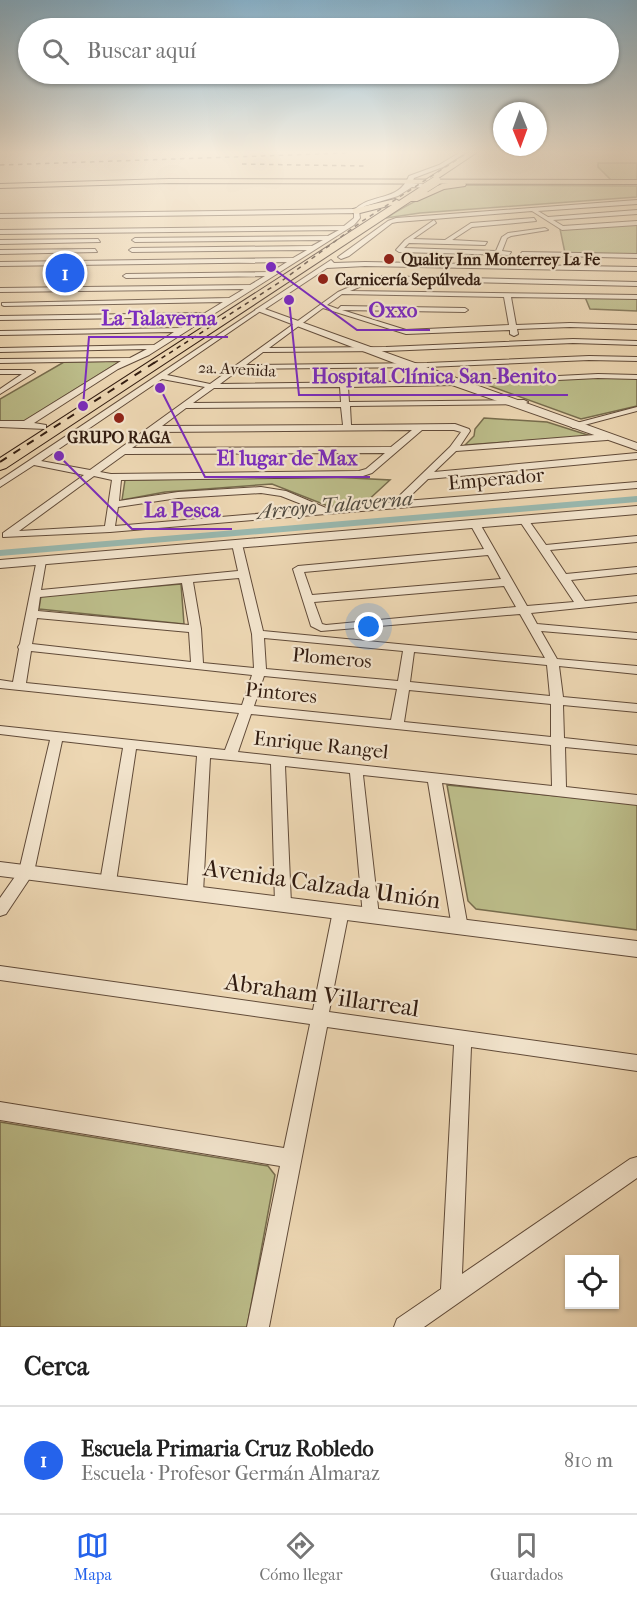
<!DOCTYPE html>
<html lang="es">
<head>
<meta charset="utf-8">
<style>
  body { margin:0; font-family:"IM FELL French Canon",serif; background:#f2f2f2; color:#222 }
  .controls { position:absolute; right:18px; bottom:18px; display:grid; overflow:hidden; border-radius:0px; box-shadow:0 2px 4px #0004 }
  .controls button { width:54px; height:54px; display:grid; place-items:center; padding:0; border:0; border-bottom:2px solid #e0e0e0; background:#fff; color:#222; font:30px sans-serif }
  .compass { position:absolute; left:493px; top:102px; width:54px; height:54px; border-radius:50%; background:#fff; box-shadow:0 2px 4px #0004; rotate:179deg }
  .you { position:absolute; left:369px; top:627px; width:21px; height:21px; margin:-15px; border:4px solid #fff; border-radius:50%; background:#1a73e8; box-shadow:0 0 0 9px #1a73e833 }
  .badge { display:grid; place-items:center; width:39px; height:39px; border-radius:50%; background:#2563eb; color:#fff; font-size:20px; font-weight:700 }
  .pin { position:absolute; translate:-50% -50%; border:3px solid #fff; box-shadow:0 2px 6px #0006 }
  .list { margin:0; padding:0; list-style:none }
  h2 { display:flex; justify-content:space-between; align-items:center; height:78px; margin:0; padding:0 24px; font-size:26px }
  h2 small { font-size:20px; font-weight:400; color:#767676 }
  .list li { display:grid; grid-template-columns:39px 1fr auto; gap:18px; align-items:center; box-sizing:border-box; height:108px; padding:0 24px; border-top:2px solid #e0e0e0 }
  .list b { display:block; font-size:22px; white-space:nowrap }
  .list p { margin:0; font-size:20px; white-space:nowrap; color:#767676 }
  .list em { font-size:20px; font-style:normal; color:#767676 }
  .icon { flex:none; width:33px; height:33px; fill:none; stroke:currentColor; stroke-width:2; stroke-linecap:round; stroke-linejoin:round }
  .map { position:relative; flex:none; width:637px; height:1327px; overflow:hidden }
  .search { position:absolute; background:#fff; box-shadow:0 2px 4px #0004; left:18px; right:18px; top:18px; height:66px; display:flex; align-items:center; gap:15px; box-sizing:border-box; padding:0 21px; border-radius:33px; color:#767676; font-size:22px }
  .sheet { height:186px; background:#fff }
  nav { display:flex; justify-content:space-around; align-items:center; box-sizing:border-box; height:84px; border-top:2px solid #e0e0e0; background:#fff; font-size:16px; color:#767676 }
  nav a { display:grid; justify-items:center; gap:3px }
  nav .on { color:#2563eb }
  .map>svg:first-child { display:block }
</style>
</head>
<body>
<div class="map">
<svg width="637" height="1327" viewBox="0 0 637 1327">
  <rect width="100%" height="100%" fill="#edd7b3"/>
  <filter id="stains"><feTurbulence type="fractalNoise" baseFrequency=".00333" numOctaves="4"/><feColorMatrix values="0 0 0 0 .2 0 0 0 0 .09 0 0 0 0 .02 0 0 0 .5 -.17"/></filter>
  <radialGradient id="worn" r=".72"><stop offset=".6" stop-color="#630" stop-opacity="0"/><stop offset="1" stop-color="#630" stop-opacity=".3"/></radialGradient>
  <path fill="#bcbd8a" stroke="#776c4d" stroke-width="1.5" d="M598 163H637V180H611L598 167Z
    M457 185 637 186V197L420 213 386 218C408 204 431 192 457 185Z
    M637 223V255L565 253 560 229Z
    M585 297 637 298V311L590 309Z
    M121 361 23 422H0V399L64 362Z
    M615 377 637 378V406L581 419 482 383Z
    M484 418 547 422 591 436 465 445 474 436 475 429Z
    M332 477 390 480 365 503 328 506 272 484 165 492 122 500 125 480Z
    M181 584 184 624 39 609 41 596Z
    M447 785 637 804V930L476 909 468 901Z
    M0 1122 268 1166 275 1175 247 1327H0Z"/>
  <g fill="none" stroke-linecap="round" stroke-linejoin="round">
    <path fill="#99b9b0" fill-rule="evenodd" d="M637 496V502L0 556V550Z"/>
    <g stroke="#614b39" stroke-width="2">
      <path id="minor" d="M637 200V204L538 211 548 217 637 210V214L553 220 563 226 637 221V225L562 230 532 211 397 222 392 223 349 256 341 259 338 257 388 221 396 218Z
        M356 209 359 211 360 218 354 225 149 355 118 369 34 423 46 425V429L0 427V421H24L121 361 0 363V359L130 358 147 349 0 352V348L154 345 174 332 0 335V331L181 328 198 317 0 320V316L205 313 223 302 4 306 2 305V303L229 298 244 289 0 292V288L250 285 265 276 126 278 123 276 126 274 271 272 287 262 0 266V262L293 258 307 250 132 252 129 250 132 248 312 246 323 240 135 242 132 240 135 238 328 236 339 230 0 234V230L344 226 354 218V213L0 218V214Z
        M534 218 536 221 472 227 452 240 487 242 485 245 409 243 404 248 496 251 502 237 508 233 545 228 548 230 511 236 507 238 502 251 511 252 509 255 399 252 396 250 405 240 434 220 436 223 413 239 445 240 471 223Z
        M98 239 100 242 0 244V240Z
        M95 249 97 252 0 254V250Z
        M522 252 637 254V258L520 255Z
        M375 276 637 282V286L376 280 350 291 637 295V299L511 297 516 325 570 323 637 325V329L570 327 517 329 518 334 514 336 510 334V330L406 334 323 308 269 348 386 347 573 339 637 341V345L573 343 386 351 263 352 246 365 427 363 589 356 637 357V361L589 360 427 367 240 369 220 384 455 381 598 374 637 375V379L598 378 455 385 348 387 349 402 524 400 528 402 524 404 350 406 351 425 455 424 469 429 470 431 460 446 607 434 611 437 607 440 456 451 434 472 637 453V459L428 479 405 501 637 482V488L110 532 3 537V533L84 475 34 465 0 487V480L257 309 262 310 167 375 210 384 338 292ZM342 294 504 297 509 325 406 330 342 310 465 312 468 310 465 308 341 306 338 309 327 305ZM162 379 205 387 90 470 41 461ZM340 387 341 402 193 403 214 388ZM341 407 343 425 162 426 186 408ZM412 430 391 447 132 448 155 432ZM422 430H454L461 432 450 447 393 502 326 508 286 491 261 487 178 492 119 501 121 480 360 477 372 473ZM385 453 366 469 359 471 111 474 100 472 125 454ZM94 476 112 480 105 526 19 531ZM261 493 281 496 314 509 115 526 118 507 178 498Z
        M0 370H31L35 372 0 394V389L22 374H0Z
        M637 407V411L573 428 569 425Z
        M524 517 527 518 546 545 637 536V542L550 550 566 574 637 567V573L571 580 585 601 637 596V602L531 613 537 624 637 633V639L541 631 557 659 637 666V674L559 666 563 697 637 704V712L563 705 564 738 637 746V754L565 747 566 787 637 795V805L442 783 468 928 466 932 460 934 454 932 452 928 428 782 363 775 379 916 377 920 371 922 365 920 363 916 350 773 285 766 291 904 289 908 283 910 277 908 275 904 271 764 210 758 203 893 200 897 195 899 190 897 187 893 197 756 136 749 116 882 113 886 108 888 103 886 100 882 123 748 62 741 34 872 6 914 0 916V898L19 871 50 740 0 734V726L225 750 239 713 0 688V680L13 682 19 649 18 647 20 644 37 559 41 558 46 561 41 590 238 571 232 544 237 541 242 544 263 631 545 658 520 614 321 631 311 626 293 569 298 566 484 549 470 524 475 521 480 524 527 606 574 602 519 520ZM488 555 501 579 312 595 304 572ZM239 578 252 634 254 668 203 663 201 629 193 582ZM182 583 189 625 38 611 40 597ZM504 586 516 607 326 625 322 624 314 602ZM37 618 189 632 191 662 32 644ZM264 638 403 651 398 681 266 669ZM31 651 252 675 242 705 26 683ZM414 652 547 665 550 696 410 682ZM264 676 397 689 391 720 254 706ZM409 690 551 704V737L404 722ZM251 714 551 745 552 786 238 752Z
        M341 905 347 907 349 911 329 1012 637 1055V1071L471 1047 462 1274 630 1159 637 1157V1178L424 1327H394L397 1319 441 1289 454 1045 327 1027 269 1327H247L280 1166 0 1120V1102L284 1148 310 1024 0 980V966L313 1010 333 911 335 907Z"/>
    </g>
    <g stroke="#614b39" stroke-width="2">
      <path id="tertiary" d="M459 153H465L443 167 414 178 412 183 439 186 441 189 412 187 398 196 365 206 358 212 353 211C371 192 398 203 409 176L439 165Z
        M331 260 334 263 365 262 637 267V271L365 266 327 268 265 309 637 443V450L452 385 255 310Z
        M637 506V514L0 568V560Z
        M0 862 637 941V957L0 876Z"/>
    </g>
    <g stroke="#321c10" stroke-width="2">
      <path id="primary" d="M169 179 637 180V184L169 183 0 188V184Z"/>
    </g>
    <g stroke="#321c10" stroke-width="2">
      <path id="trunk" d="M467 153H476L431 183 424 181Z
        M462 181 466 184 465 186 444 189 417 201H411L6 468 0 470V458L392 205 356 214 353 213V209L395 199 399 201 422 186H428V190L442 184Z"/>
    </g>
    <use href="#minor" fill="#f3e5ce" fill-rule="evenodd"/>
    <use href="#tertiary" fill="#f3e5ce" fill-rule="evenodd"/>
    <use href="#primary" fill="#edd7b3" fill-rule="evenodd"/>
    <use href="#trunk" fill="#edd7b3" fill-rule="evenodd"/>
    <path stroke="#321c10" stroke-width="1.5" stroke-dasharray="4.5 4.5" stroke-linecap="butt" d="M242 164 364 166
      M0 165 347 153
      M154 363 283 280 361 222 467 153"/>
    <path stroke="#321c10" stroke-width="2" stroke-dasharray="8 8" stroke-linecap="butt" d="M0 462 157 361"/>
    <g stroke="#321c10" stroke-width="10" stroke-linecap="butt">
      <path id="trunk-bridge" d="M425 188 436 181"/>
    </g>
    <use href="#trunk-bridge" stroke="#edd7b3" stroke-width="9"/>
  </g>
  <linearGradient id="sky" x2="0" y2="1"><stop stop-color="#88b6d2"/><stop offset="0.45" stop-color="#f7eddd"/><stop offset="1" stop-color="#f7eddd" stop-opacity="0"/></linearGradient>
  <rect width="637" height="338" fill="url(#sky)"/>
  <g fill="#8f2418" stroke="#f3e5ce" stroke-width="2">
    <circle cx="389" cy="259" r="6"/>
    <circle cx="323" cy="279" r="6"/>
    <circle cx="119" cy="418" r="6"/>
  </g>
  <g text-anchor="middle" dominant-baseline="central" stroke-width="4.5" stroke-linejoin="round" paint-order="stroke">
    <g font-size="16" font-weight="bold" fill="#321c10" stroke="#f3e5ce" text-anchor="start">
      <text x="401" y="259">Quality Inn Monterrey La Fe</text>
      <text x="335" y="279">Carnicería Sepúlveda</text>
      <text x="119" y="437" text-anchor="middle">GRUPO RAGA</text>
    </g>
    <g font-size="16" fill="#321c10" stroke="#f3e5ce">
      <text transform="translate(237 369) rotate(3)">2a. Avenida</text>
    </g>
    <g font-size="20" fill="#321c10" stroke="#f3e5ce">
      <text transform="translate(496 479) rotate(-5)">Emperador</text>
      <text transform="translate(332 658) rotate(5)">Plomeros</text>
      <text transform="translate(281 693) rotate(6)">Pintores</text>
      <text transform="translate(321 745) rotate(6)">Enrique Rangel</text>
    </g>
    <g font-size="21" font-style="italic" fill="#514b40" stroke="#f3e5ce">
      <text transform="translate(335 505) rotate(-5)">Arroyo Talaverna</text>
    </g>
    <g font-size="24" fill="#321c10" stroke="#f3e5ce">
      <text transform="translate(322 884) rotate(8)">Avenida Calzada Unión</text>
      <text transform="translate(322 995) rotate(8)">Abraham Villarreal</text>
    </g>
  </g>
  <path fill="none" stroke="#7b2cbf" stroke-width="2" d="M271 267L357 330H430M83 406L89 337H228M289 300L299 395H568M160 388L205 477H370M59 456L132 529H232"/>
  <g fill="#7b2cbf" stroke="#f3e5ce" stroke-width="2">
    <circle cx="271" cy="267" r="6"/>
    <circle cx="83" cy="406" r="6"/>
    <circle cx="289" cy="300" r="6"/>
    <circle cx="160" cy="388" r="6"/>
    <circle cx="59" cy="456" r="6"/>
  </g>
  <g font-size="21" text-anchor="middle" font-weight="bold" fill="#7b2cbf" stroke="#f3e5ce" stroke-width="4.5" stroke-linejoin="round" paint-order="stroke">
    <text x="393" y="317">Oxxo</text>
    <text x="159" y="325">La Talaverna</text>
    <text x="434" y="383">Hospital Clínica San Benito</text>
    <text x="287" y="465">El lugar de Max</text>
    <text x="182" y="517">La Pesca</text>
  </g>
  <rect width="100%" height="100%" filter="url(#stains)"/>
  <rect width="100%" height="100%" fill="url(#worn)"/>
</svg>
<div class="controls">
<button><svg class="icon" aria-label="locate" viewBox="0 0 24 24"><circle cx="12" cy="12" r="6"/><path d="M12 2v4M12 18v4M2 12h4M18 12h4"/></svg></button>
</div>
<svg class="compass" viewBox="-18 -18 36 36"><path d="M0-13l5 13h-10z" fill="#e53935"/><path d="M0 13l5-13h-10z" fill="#767676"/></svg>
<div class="you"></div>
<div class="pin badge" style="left:65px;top:273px">1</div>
<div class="search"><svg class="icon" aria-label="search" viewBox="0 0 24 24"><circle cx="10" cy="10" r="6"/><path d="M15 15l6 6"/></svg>Buscar aquí</div>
</div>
<section class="sheet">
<h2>Cerca<small></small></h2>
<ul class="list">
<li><span class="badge">1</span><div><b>Escuela Primaria Cruz Robledo</b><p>Escuela · Profesor Germán Almaraz</p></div><em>810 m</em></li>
</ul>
</section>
<nav>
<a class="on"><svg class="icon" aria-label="map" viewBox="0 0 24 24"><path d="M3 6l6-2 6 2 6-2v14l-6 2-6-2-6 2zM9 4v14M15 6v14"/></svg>Mapa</a>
<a><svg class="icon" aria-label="directions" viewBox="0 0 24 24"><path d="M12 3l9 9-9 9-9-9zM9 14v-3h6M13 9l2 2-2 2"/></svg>Cómo llegar</a>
<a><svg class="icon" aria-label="saved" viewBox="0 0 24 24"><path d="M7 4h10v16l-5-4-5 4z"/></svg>Guardados</a>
</nav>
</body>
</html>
